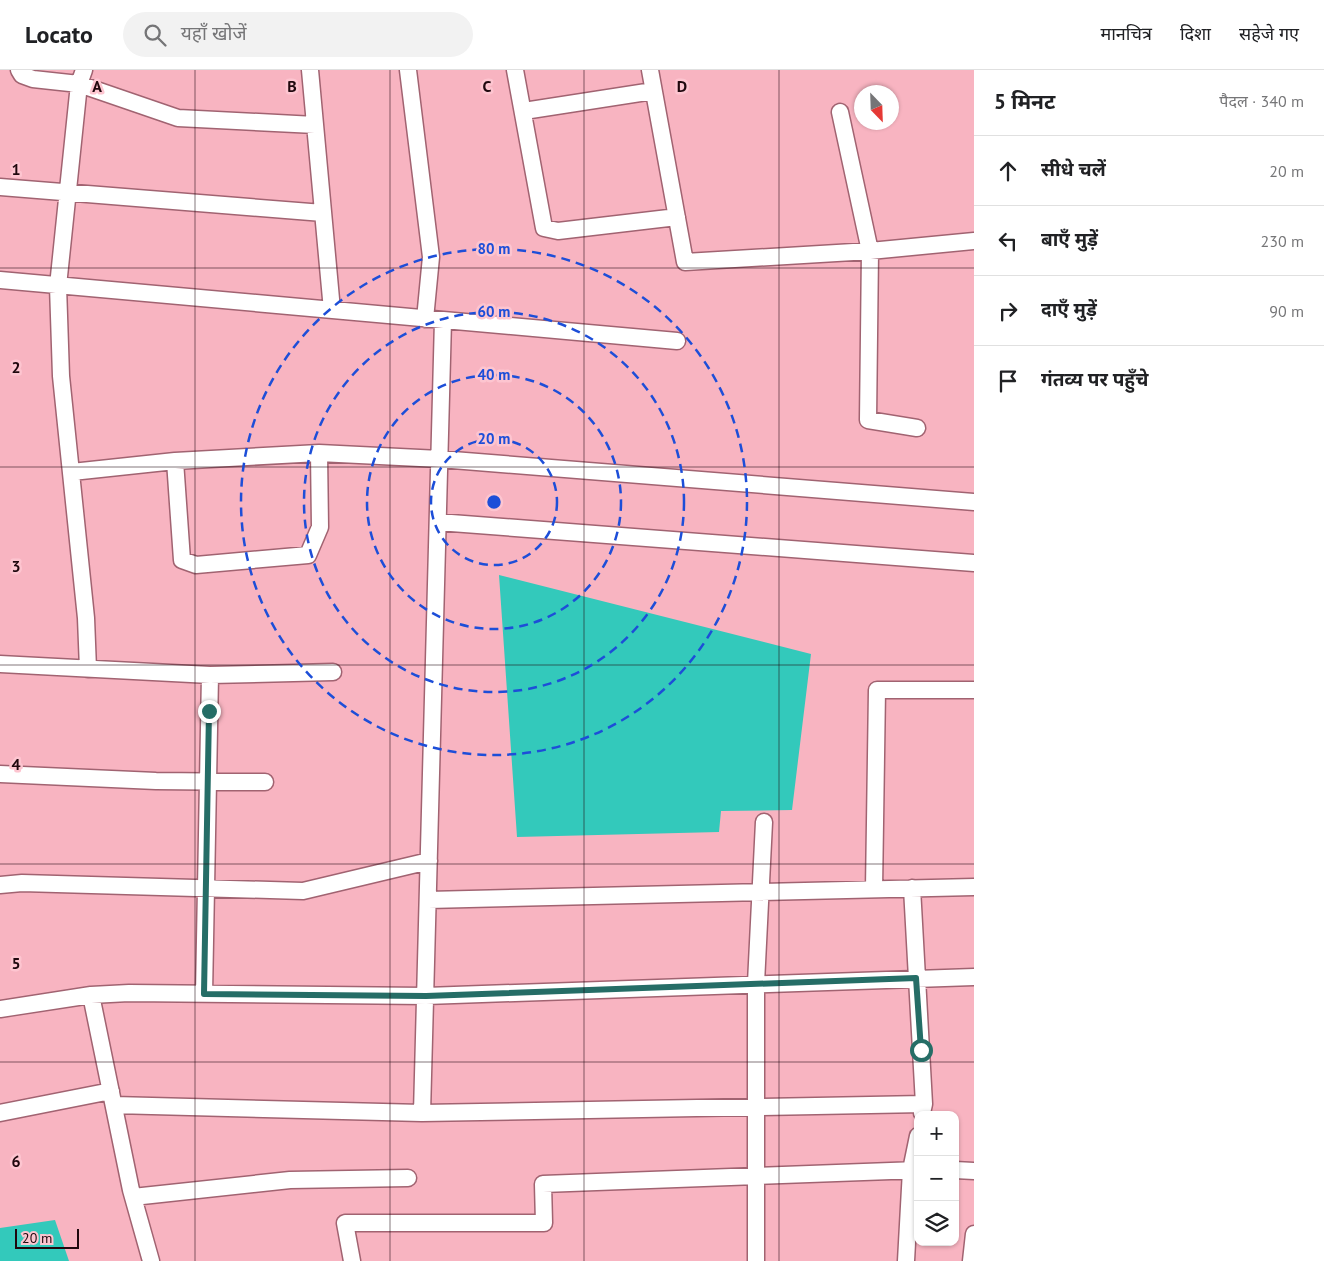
<!DOCTYPE html>
<html lang="hi">
<head>
<meta charset="utf-8">
<style>
  body { margin:0; font-family:"PT Sans","Noto Sans Devanagari",sans-serif; background:#f2f2f2; color:#202124 }
  .controls { position:absolute; right:15px; bottom:15px; display:grid; overflow:hidden; border-radius:10px; box-shadow:0 1px 4px #0004 }
  .controls button { width:45px; height:45px; display:grid; place-items:center; padding:0; border:0; border-bottom:1px solid #e0e0e0; background:#fff; color:#202124; font:25px sans-serif }
  .compass { position:absolute; left:854px; top:15px; width:45px; height:45px; border-radius:50%; background:#fff; box-shadow:0 1px 4px #0004; rotate:157deg }
  .scale { position:absolute; left:15px; bottom:12px; width:64px; box-sizing:border-box; padding-left:5px; border:2px solid #1f080e; border-top:0; font-size:14px; line-height:18px; white-space:nowrap; color:#1f080e; -webkit-text-stroke:4px #fdc5d0; paint-order:stroke }
  .stop { position:absolute; width:15px; height:15px; margin:-11px; border:4px solid #256d66; border-radius:50%; background:#fff }
  .stop.end { background:#256d66; border-color:#fff; box-shadow:0 1px 5px #0008 }
  .list { margin:0; padding:0; list-style:none }
  h2 { display:flex; justify-content:space-between; align-items:center; height:65px; margin:0; padding:0 20px; font-size:21px }
  h2 small { font-size:16px; font-weight:400; color:#757577 }
  .list li { display:grid; grid-template-columns:32px 1fr auto; gap:15px; align-items:center; box-sizing:border-box; height:70px; padding:0 20px; border-top:1px solid #e0e0e0 }
  .list b { display:block; font-size:19px; white-space:nowrap }
  .list em { font-size:16px; font-style:normal; color:#757577 }
  .icon { flex:none; width:28px; height:28px; fill:none; stroke:currentColor; stroke-width:2; stroke-linecap:round; stroke-linejoin:round }
  .map { position:relative; flex:none; width:974px; height:1191px; overflow:hidden }
  header { display:flex; align-items:center; gap:30px; box-sizing:border-box; height:70px; padding:0 25px; background:#fff; border-bottom:1px solid #e0e0e0 }
  header strong { font-size:24px }
  nav { display:flex; gap:28px; margin-inline-start:auto; font-size:18px }
  .search { width:350px; height:45px; background:#f2f2f2; display:flex; align-items:center; gap:12px; box-sizing:border-box; padding:0 18px; border-radius:28px; color:#757577; font-size:19px }
  main { display:flex }
  aside { flex:1; background:#fff }
  .map>svg:first-child { display:block }
</style>
</head>
<body>
<header>
<strong>Locato</strong>
<div class="search"><svg class="icon" aria-label="search" viewBox="0 0 24 24"><circle cx="10" cy="10" r="6"/><path d="M15 15l6 6"/></svg>यहाँ खोजें</div>
<nav><a>मानचित्र</a><a>दिशा</a><a>सहेजे गए</a></nav>
</header>
<main>
<div class="map">
<svg width="974" height="1191" viewBox="0 0 974 1191">
  <rect width="100%" height="100%" fill="#f8b4c1"/>
  <path fill="#33c9bb" d="M499 505 811 584 792 740 721 741 719 762 517 767Z
    M55 1150 69 1191H0V1158Z"/>
  <g fill="none" stroke-linecap="round" stroke-linejoin="round">
    <g stroke="#a16371" stroke-width="19">
      <path id="minor" d="M19 0 22 5 33 9 79 14 178 48 315 55
        M84 0 79 14 58 216 61 306 86 548 88 599
        M310 0 332 240
        M408 0 431 187 425 249
        M515 0 544 158 558 161 677 147
        M650 0 685 192 870 181 974 171
        M524 41 653 21
        M840 42 870 181 868 350 917 358
        M0 117 323 143
        M0 210 677 271
        M175 391 182 490 196 495 308 485 320 457 319 383
        M72 402 175 391 319 383 440 389 974 432
        M438 452 974 493
        M0 594 210 605 333 602
        M0 704 156 711 265 712
        M0 815 22 813 303 821 429 791
        M912 818 924 1034 922 1043
        M874 819 877 620H974
        M428 830 974 817
        M204 924 210 605
        M0 939 91 925
        M114 1035 422 1043 924 1034
        M0 1043 111 1021
        M422 1043 443 250
        M955 1100 974 1101
        M133 1127 290 1110 408 1108
        M151 1191 131 1120 91 925 129 923 426 926 974 907
        M352 1191 345 1153H544L543 1114 918 1100
        M756 1191V913L764 752
        M906 1191 911 1100 918 1066
        M971 1191 974 1164"/>
    </g>
    <use href="#minor" stroke="#fff" stroke-width="16"/>
  </g>
  <g fill="none" stroke-linecap="round" stroke-linejoin="round">
    <path stroke="#256d66" stroke-width="6" d="M209 641 204 924 426 926 916 908 921 980"/>
  </g>
  <path fill="none" stroke="#1f080e" stroke-width="1" stroke-opacity="0.55" d="M195 0V1191M390 0V1191M584 0V1191M779 0V1191M0 198H974M0 397H974M0 595H974M0 794H974M0 992H974"/>
  <g fill="none" stroke="#1d4ed8" stroke-width="2.5" stroke-dasharray="9 6">
    <circle cx="494" cy="432" r="63"/>
    <circle cx="494" cy="432" r="127"/>
    <circle cx="494" cy="432" r="190"/>
    <circle cx="494" cy="432" r="253"/>
  </g>
  <g font-size="16" text-anchor="middle" font-weight="bold" fill="#1f080e" stroke="#fdc5d0" stroke-width="5" stroke-linejoin="round" paint-order="stroke">
    <text x="97" y="22">A</text>
    <text x="292" y="22">B</text>
    <text x="487" y="22">C</text>
    <text x="682" y="22">D</text>
    <text x="16" y="105">1</text>
    <text x="16" y="303">2</text>
    <text x="16" y="502">3</text>
    <text x="16" y="700">4</text>
    <text x="16" y="899">5</text>
    <text x="16" y="1097">6</text>
  </g>
  <circle cx="494" cy="432" r="8" fill="#1d4ed8" stroke="#fdc5d0" stroke-width="2.5"/>
  <g font-size="15" text-anchor="middle" font-weight="bold" fill="#1d4ed8" stroke="#fdc5d0" stroke-width="5" stroke-linejoin="round" paint-order="stroke">
    <text x="494" y="184">80 m</text>
    <text x="494" y="247">60 m</text>
    <text x="494" y="310">40 m</text>
    <text x="494" y="374">20 m</text>
  </g>
</svg>
<div class="controls">
<button>+</button>
<button>−</button>
<button><svg class="icon" aria-label="layers" viewBox="0 0 24 24"><path d="M12 4l9 5-9 5-9-5zM3 14l9 5 9-5"/></svg></button>
</div>
<svg class="compass" viewBox="-18 -18 36 36"><path d="M0-13l5 13h-10z" fill="#e53935"/><path d="M0 13l5-13h-10z" fill="#757577"/></svg>
<div class="scale">20 m</div>
<div class="stop" style="left:921px;top:980px"></div>
<div class="stop end" style="left:209px;top:641px"></div>
</div>
<aside>
<h2>5 मिनट<small>पैदल · 340 m</small></h2>
<ul class="list">
<li><svg class="icon" aria-label="ahead" viewBox="0 0 24 24"><path d="M12 20V5M6 11l6-6 6 6"/></svg><div><b>सीधे चलें</b></div><em>20 m</em></li>
<li><svg class="icon" aria-label="left" viewBox="0 0 24 24"><path d="M17 20v-9H6M10 6l-5 5 5 5"/></svg><div><b>बाएँ मुड़ें</b></div><em>230 m</em></li>
<li><svg class="icon" aria-label="right" viewBox="0 0 24 24"><path d="M7 20v-9h11M14 6l5 5-5 5"/></svg><div><b>दाएँ मुड़ें</b></div><em>90 m</em></li>
<li><svg class="icon" aria-label="arrive" viewBox="0 0 24 24"><path d="M6 21V4h12l-3 4 3 4H6"/></svg><div><b>गंतव्य पर पहुँचे</b></div></li>
</ul>
</aside>
</main>
</body>
</html>
